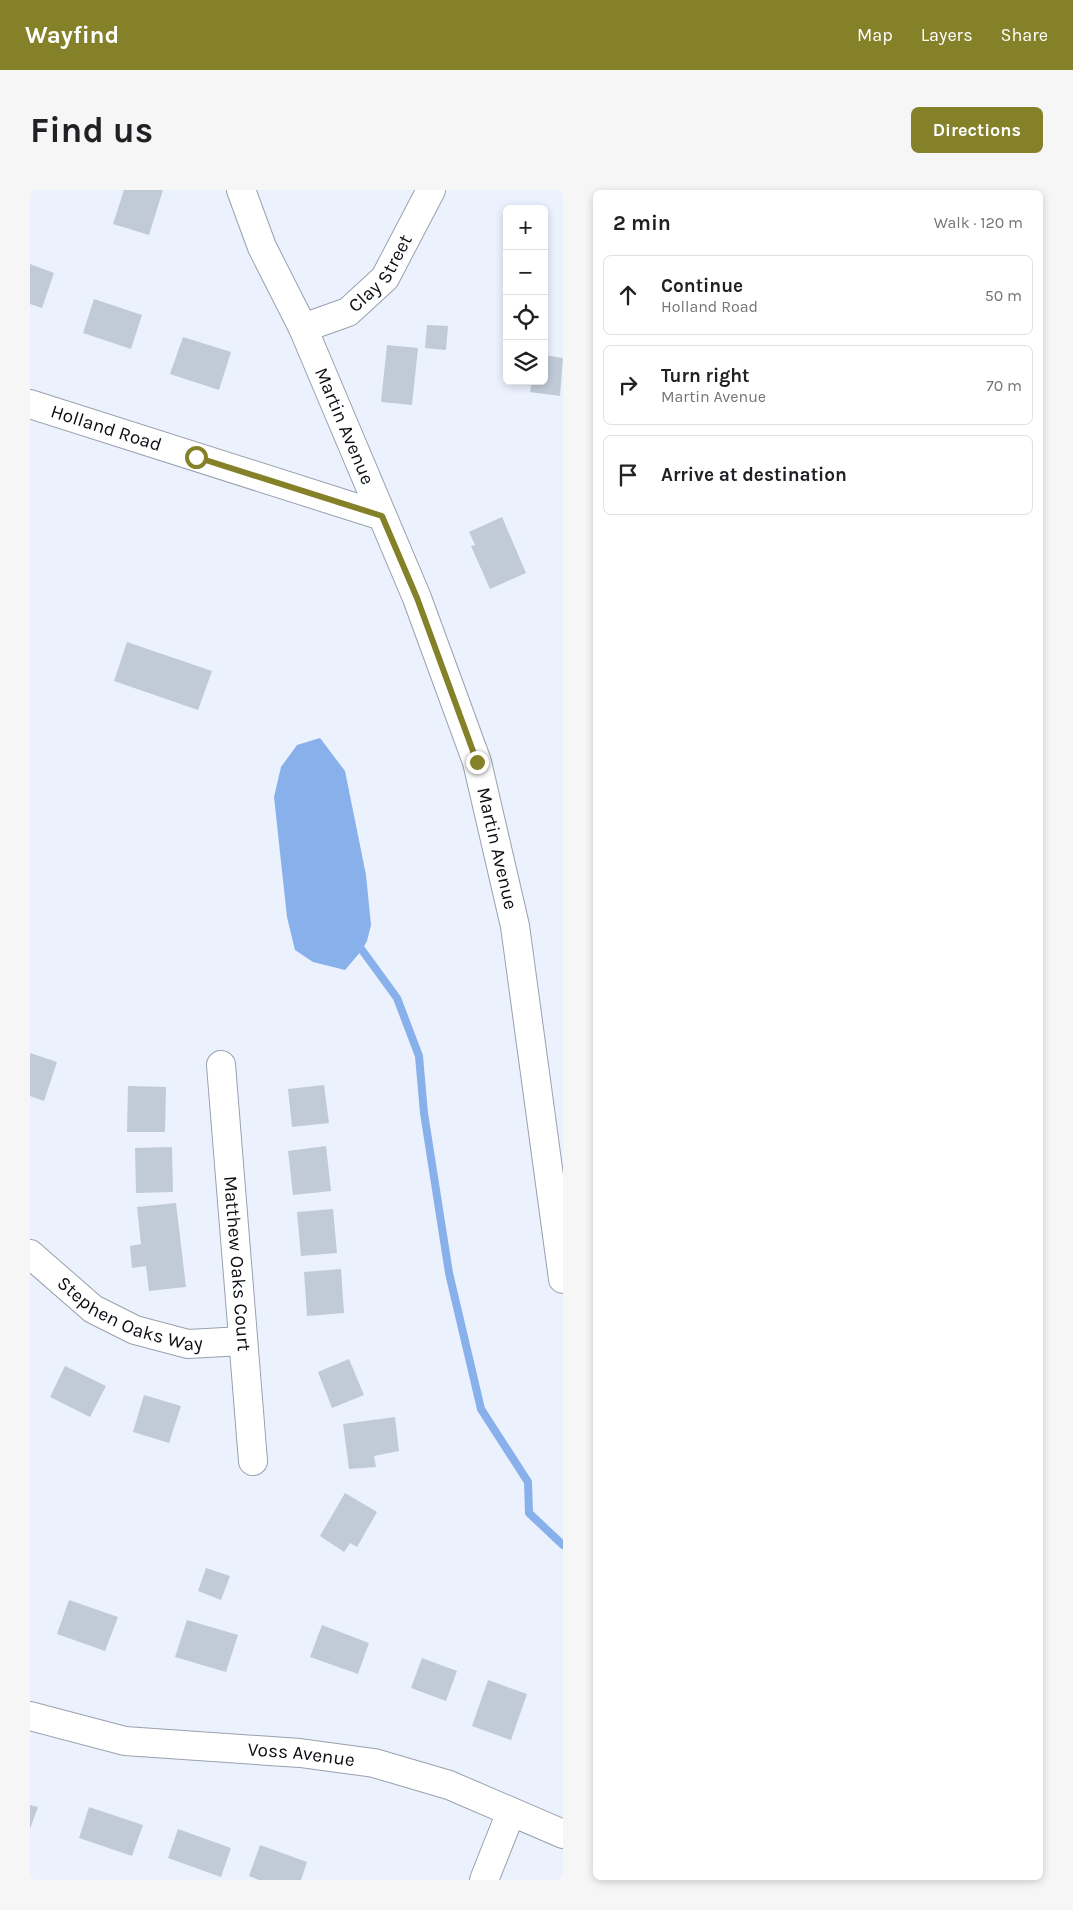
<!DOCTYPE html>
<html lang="en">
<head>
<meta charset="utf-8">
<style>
  body { margin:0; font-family:Karla,sans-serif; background:#f6f6f6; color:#202124 }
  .controls { position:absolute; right:15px; top:15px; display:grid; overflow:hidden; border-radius:8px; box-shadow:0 2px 8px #0003 }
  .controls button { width:45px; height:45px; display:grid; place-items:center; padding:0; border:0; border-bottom:1px solid #e0e0e0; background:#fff; color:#202124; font:25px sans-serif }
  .stop { position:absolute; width:15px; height:15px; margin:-11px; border:4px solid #848129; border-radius:50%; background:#fff }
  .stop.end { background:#848129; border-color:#fff; box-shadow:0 1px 5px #0008 }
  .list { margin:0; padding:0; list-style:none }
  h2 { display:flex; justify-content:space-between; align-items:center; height:65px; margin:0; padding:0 20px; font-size:21px }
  h2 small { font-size:16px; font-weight:400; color:#757577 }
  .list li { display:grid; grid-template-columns:32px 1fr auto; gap:15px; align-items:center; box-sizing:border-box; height:80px; margin:0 10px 10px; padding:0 10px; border:1px solid #e0e0e0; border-radius:8px }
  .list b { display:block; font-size:19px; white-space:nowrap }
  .list p { margin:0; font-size:16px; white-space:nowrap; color:#757577 }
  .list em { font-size:16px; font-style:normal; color:#757577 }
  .icon { flex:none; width:28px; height:28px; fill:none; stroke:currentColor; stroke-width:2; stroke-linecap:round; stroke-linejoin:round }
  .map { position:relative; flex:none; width:533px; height:1690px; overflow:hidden; border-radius:8px }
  header { display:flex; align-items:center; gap:30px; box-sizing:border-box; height:70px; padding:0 25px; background:#848129; color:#fff }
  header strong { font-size:24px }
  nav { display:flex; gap:28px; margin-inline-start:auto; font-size:18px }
  .intro { display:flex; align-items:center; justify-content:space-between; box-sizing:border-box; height:120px; padding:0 30px }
  h1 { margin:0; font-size:35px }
  .button { padding:12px 22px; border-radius:8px; background:#848129; color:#fff; font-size:18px; font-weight:700 }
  main { display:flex; gap:30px; padding:0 30px }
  aside { flex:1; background:#fff; border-radius:8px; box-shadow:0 2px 8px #0003 }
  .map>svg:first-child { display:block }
</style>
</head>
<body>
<header>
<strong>Wayfind</strong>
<nav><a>Map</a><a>Layers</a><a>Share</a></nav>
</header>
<div class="intro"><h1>Find us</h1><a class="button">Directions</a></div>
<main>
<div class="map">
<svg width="533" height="1690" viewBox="0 0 533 1690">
  <rect width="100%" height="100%" fill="#ebf2fd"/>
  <path fill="#88b0eb" d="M290 548 315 581 336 685 341 735 337 751 332 760 315 780 283 772 265 760 257 727 244 607 251 577 267 555Z"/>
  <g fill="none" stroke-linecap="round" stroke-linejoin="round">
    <path stroke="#88b0eb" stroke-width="8" d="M332 760 367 808 389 866 394 923 419 1083 451 1219 498 1292 499 1323 533 1355"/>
  </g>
  <path fill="#c1cad7" d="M94 0H133L119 45 83 34Z
    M0 74 24 83 12 118 0 114Z
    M64 109 112 125 101 159 53 143Z
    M397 135 418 136 416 160 395 158Z
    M153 147 201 162 189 200 140 184Z
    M357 155 388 158 382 215 351 212Z
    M514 165 533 168 530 206 500 202 502 191H514Z
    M472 327 496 383 460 399 441 356 445 355 439 342Z
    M97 452 182 481 168 520 84 491Z
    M0 863 27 872 14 911 0 906Z
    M294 895 299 933 262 937 258 899Z
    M98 896 136 897 135 942H97Z
    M296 956 301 1001 263 1005 258 961Z
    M142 957 143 1002 106 1003 105 958Z
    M146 1013 156 1097 119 1101 116 1076 102 1078 100 1056 111 1054 107 1017Z
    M303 1019 307 1063 271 1066 267 1022Z
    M311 1079 314 1123 277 1126 274 1082Z
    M319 1169 334 1205 302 1218 288 1182Z
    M35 1176 76 1196 60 1227 20 1207Z
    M114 1205 151 1216 139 1253 103 1242Z
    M365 1227 369 1261 344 1266 346 1277 319 1279 313 1234Z
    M315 1303 347 1322 327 1357 320 1353 314 1362 290 1346Z
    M176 1378 200 1386 191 1410 168 1401Z
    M39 1410 88 1427 75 1461 27 1444Z
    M157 1430 208 1445 196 1482 145 1467Z
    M292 1435 339 1453 328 1484 280 1467Z
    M392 1468 427 1481 416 1511 381 1498Z
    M458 1490 497 1504 481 1550 442 1536Z
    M0 1615 8 1617 0 1639Z
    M59 1617 113 1635 102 1666 49 1648Z
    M148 1639 201 1658 191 1687 138 1668Z
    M230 1655 277 1672 271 1690H229L219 1686Z"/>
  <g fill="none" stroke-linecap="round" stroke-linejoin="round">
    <g stroke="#98a1ad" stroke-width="30">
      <g id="street">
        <path id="s1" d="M211 0 232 57 273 138 387 408 447 572 485 736 533 1089"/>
        <path id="s2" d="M273 138 318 122 355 88 401 0"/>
        <path id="s3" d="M0 214 352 326"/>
        <path id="s4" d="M191 875 223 1271"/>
        <path id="s5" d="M0 1064 63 1119 105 1140 158 1154 213 1151"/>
        <path id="s6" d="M0 1526 95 1551 270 1563 344 1573 419 1595 533 1644"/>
        <path d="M454 1690 481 1622"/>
      </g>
    </g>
    <use href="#street" stroke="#fff" stroke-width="28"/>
  </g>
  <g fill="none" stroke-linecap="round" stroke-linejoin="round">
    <path stroke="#848129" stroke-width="6" d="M166 267 352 326 387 408 447 572"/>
  </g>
  <g text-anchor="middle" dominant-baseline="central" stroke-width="4" stroke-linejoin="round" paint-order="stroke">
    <g font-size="19" fill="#0a0d11" stroke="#fff">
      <text stroke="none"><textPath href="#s2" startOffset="99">Clay Street</textPath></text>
      <text stroke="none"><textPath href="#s1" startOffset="258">Martin Avenue</textPath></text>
      <text stroke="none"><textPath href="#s3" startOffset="80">Holland Road</textPath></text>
      <text stroke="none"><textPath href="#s1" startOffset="708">Martin Avenue</textPath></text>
      <text stroke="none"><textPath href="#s4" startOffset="199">Matthew Oaks Court</textPath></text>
      <text stroke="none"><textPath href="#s5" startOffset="120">Stephen Oaks Way</textPath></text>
      <text stroke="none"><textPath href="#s6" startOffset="275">Voss Avenue</textPath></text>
    </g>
  </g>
</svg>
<div class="controls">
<button>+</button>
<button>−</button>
<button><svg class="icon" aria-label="locate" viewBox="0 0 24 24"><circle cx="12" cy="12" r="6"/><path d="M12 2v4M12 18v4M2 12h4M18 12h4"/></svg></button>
<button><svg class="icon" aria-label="layers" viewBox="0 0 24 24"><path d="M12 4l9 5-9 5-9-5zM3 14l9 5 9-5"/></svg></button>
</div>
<div class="stop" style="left:166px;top:267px"></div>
<div class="stop end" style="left:447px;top:572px"></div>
</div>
<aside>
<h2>2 min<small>Walk · 120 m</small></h2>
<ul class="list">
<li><svg class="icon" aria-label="ahead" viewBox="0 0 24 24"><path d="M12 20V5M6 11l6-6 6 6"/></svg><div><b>Continue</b><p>Holland Road</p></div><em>50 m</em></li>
<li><svg class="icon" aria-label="right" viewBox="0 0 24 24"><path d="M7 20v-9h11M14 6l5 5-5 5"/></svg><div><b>Turn right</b><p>Martin Avenue</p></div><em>70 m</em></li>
<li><svg class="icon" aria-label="arrive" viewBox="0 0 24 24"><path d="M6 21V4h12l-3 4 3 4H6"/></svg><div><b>Arrive at destination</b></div></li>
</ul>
</aside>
</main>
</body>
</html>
